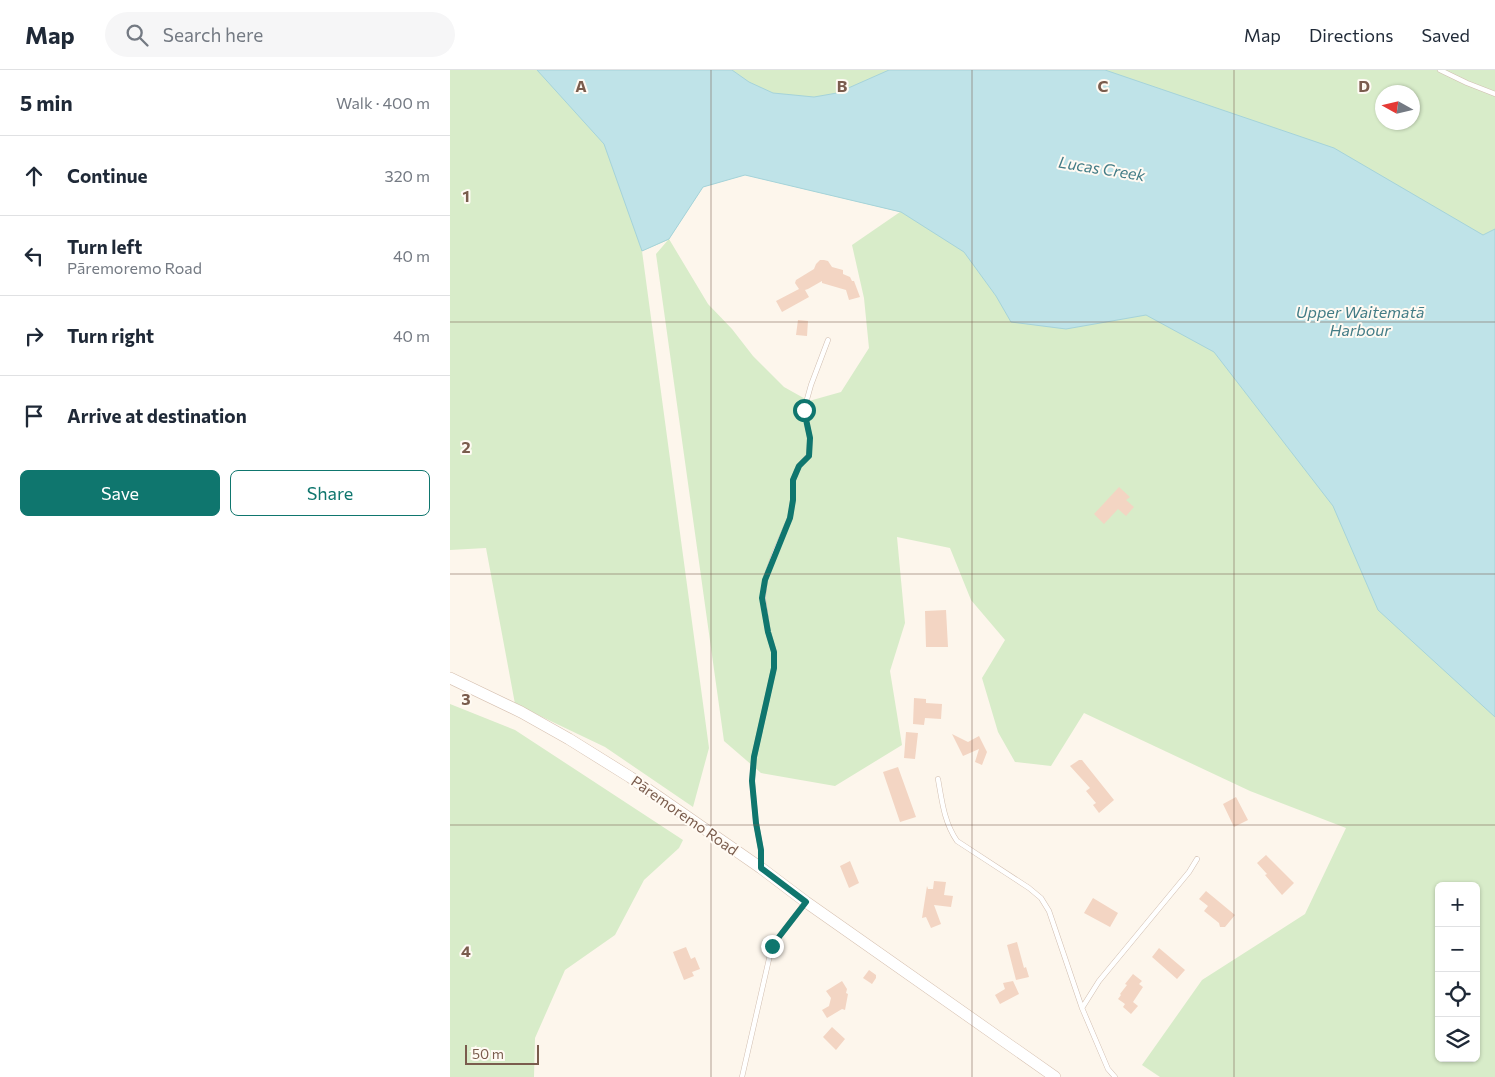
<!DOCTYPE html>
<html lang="en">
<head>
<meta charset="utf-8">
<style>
  body { margin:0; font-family:Commissioner,sans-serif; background:#f6f6f7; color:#1f2937 }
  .controls { position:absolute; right:15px; bottom:15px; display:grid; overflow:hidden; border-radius:8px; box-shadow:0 1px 4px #0004 }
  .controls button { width:45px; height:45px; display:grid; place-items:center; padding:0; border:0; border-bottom:1px solid #e0e1e3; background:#fff; color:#1f2937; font:25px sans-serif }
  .compass { position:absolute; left:925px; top:15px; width:45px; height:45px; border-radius:50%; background:#fff; box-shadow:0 1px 4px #0004; rotate:278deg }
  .scale { position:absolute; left:15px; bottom:12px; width:74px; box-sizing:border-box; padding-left:5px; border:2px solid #7a5c4d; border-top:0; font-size:14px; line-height:18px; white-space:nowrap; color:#7a5c4d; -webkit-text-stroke:4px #fffaf3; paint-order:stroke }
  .stop { position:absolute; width:15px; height:15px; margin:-11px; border:4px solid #0f766e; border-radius:50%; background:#fff }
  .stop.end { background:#0f766e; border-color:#fff; box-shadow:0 1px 5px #0008 }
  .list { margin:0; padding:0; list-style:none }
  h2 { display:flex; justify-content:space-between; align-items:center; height:65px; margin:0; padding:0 20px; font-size:21px }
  h2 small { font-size:16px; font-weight:400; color:#747a83 }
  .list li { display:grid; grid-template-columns:32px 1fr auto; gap:15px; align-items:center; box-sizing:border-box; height:80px; padding:0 20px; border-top:1px solid #e0e1e3 }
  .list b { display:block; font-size:19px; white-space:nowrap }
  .list p { margin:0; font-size:16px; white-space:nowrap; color:#747a83 }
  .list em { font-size:16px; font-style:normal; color:#747a83 }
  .actions { display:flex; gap:10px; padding:15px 20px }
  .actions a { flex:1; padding:11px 0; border:1px solid #0f766e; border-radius:8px; text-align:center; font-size:18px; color:#0f766e }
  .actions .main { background:#0f766e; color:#fff }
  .icon { flex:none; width:28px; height:28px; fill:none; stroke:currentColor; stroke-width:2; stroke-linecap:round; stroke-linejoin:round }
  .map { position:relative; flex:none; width:1045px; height:1007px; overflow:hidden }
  header { display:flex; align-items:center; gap:30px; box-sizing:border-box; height:70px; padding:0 25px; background:#fff; border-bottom:1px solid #e0e1e3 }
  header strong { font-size:24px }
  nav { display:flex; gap:28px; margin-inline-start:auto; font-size:18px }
  .search { width:350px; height:45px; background:#f6f6f7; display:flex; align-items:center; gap:12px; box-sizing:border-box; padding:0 18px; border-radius:28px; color:#747a83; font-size:19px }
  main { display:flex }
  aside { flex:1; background:#fff }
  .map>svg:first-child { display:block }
</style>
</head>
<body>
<header>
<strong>Map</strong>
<div class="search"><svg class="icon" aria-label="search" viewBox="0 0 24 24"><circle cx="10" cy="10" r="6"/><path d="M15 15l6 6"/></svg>Search here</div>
<nav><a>Map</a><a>Directions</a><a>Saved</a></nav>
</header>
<main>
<aside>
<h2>5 min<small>Walk · 400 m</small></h2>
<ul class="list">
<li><svg class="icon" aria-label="ahead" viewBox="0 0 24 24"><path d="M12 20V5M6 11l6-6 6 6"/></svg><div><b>Continue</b></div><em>320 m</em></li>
<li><svg class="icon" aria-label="left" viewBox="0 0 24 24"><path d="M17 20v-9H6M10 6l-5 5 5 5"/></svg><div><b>Turn left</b><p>Pāremoremo Road</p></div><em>40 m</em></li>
<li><svg class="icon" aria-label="right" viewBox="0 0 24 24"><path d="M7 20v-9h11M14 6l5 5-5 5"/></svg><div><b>Turn right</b></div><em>40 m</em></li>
<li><svg class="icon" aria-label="arrive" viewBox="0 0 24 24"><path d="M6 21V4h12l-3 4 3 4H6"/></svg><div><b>Arrive at destination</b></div></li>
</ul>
<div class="actions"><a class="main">Save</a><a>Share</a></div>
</aside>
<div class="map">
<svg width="1045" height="1007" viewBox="0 0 1045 1007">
  <rect width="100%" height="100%" fill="#fdf6ec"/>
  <path fill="#d8ecc9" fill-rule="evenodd" d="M0 0H1045V1007H710L692 995 752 910 855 844 896 758 800 721 634 643 601 696 565 692 548 662 532 608 555 570 521 530 500 478 447 467 455 553 440 601 452 675 385 716 311 703 274 671 206 184 218 170 192 181 259 678 243 737 155 677 65 634 36 478 0 480ZM932 22H962V52H932ZM295 105 450 142 402 175 414 228 419 278 391 322 359 331 334 317 303 286 282 259 258 234 219 169 253 117ZM989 816H1026V988H989Z
    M0 634 65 660 233 770 229 778 194 810 165 865 115 900 85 968 84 1007H0Z"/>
  <path fill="#bfe3e8" stroke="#a5d3da" d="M87 0H282L299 12 323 23 364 27 387 23 439 0H655L884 78 1033 165 1045 159V647L928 540 883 436 764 282 696 245 616 259 561 252 546 226 514 182 451 142 295 105 253 117 219 169 192 181 154 74Z"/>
  <path fill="#f3d5c3" d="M370 190H374L378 191 382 197 393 200V204L400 207 402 211H404L410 227 399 230 396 220 372 213V211L358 219 355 220 359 227 332 242 326 231 349 219 345 213 346 210 364 199 366 194Z
    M348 250 358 251 357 266 346 265Z
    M669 417 680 427 676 430 684 437 676 446 668 439 654 454 644 444Z
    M496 540 498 577H476L475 541Z
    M464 628 476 629V633L492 634 491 649 475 648 474 655 463 654Z
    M456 662 468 663 465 689 454 688Z
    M502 664 518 672 529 666 537 682 532 695 525 692 529 679 513 686Z
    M629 690H632L664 730 649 743 643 735 646 733 636 721 640 718 620 696Z
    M448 697 466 747 450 752 433 702Z
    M786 727 798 750 784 757 773 734Z
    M816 785 844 813 832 825 815 805 817 804 807 793Z
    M400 791 409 813 399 818 390 796Z
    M484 811 496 812 494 825 503 826 501 837 484 835 491 854 481 858 476 847 472 848 477 816 478 819H483Z
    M756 821 785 845 775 857H770L769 853 754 841 758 836 749 829Z
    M643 828 668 843 660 857 634 843Z
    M567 872 574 898 576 897 579 907 566 910 557 875Z
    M236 877 241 889 245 887 250 899 242 902 244 906 234 910 223 882Z
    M709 878 735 900 727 909 702 887Z
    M419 900 426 905V908L422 914 413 908Z
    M683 904 692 911 689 914 693 917 683 932 688 936 681 944 673 937 675 934 668 929 671 925 670 924 677 915 675 914Z
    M392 911 397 919 396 923 398 924 395 940 392 939 377 948 372 940 379 936 381 928 376 921Z
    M563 911 569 924 550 934 545 925 555 919 553 913Z
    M382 957 395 969 386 980 373 967Z"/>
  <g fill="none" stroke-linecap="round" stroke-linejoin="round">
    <g stroke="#d1beb0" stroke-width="5.5">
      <path id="lane" d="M990 0 1017 13 1045 24
        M488 709C492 731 494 752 507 771L579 818 591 828 599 841 632 938 658 999 665 1007
        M311 797V780L306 753 302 711 304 687 324 598V582L318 562 313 528 315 510 325 482 340 448 343 430V410L349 396 359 385 360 368 354 340 361 315 378 270
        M632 938 649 911 739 802 747 789
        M292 1007 322 876 355 833"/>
    </g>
    <g stroke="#d6c0b0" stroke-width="12">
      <path id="secondary" d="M0 608 71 642 119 669 180 707 311 798 356 832 605 1007"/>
    </g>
    <use href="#lane" stroke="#fff" stroke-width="4.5"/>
    <use href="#secondary" stroke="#fff" stroke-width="11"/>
  </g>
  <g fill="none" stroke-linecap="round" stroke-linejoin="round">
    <path stroke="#0f766e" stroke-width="6" d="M322 876 356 832 311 798V780L306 753 302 711 304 687 324 598V582L318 562 312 528 315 510 340 448 343 430V410L349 396 359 386 360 368 354 340"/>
  </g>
  <path fill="none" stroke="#7a5c4d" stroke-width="1" stroke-opacity="0.55" d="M261 0V1007M522 0V1007M784 0V1007M0 252H1045M0 504H1045M0 755H1045"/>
  <g text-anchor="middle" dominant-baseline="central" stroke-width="4" stroke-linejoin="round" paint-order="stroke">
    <g font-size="15" fill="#7a5c4d" stroke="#fffaf3">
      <text transform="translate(235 745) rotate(35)">Pāremoremo Road</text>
    </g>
    <g font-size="16" font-style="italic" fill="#437c86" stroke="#fffaf3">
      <text transform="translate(652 98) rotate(9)">Lucas Creek</text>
      <text x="910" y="241">Upper Waitematā<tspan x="910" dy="18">Harbour</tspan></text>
    </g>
  </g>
  <g font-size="16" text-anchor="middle" font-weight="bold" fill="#7a5c4d" stroke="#fffaf3" stroke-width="4" stroke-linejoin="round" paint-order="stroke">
    <text x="131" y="22">A</text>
    <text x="392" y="22">B</text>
    <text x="653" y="22">C</text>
    <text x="914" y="22">D</text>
    <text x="16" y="132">1</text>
    <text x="16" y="383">2</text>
    <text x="16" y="635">3</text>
    <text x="16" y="887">4</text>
  </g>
</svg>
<div class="controls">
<button>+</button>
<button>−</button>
<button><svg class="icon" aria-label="locate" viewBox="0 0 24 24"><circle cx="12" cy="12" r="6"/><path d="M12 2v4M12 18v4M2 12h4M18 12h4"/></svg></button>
<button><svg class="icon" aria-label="layers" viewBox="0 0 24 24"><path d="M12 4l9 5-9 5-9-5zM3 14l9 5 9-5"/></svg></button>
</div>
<svg class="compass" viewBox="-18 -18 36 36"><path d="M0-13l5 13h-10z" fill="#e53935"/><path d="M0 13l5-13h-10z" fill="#747a83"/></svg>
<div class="scale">50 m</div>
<div class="stop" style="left:354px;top:340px"></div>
<div class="stop end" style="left:322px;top:876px"></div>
</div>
</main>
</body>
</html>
